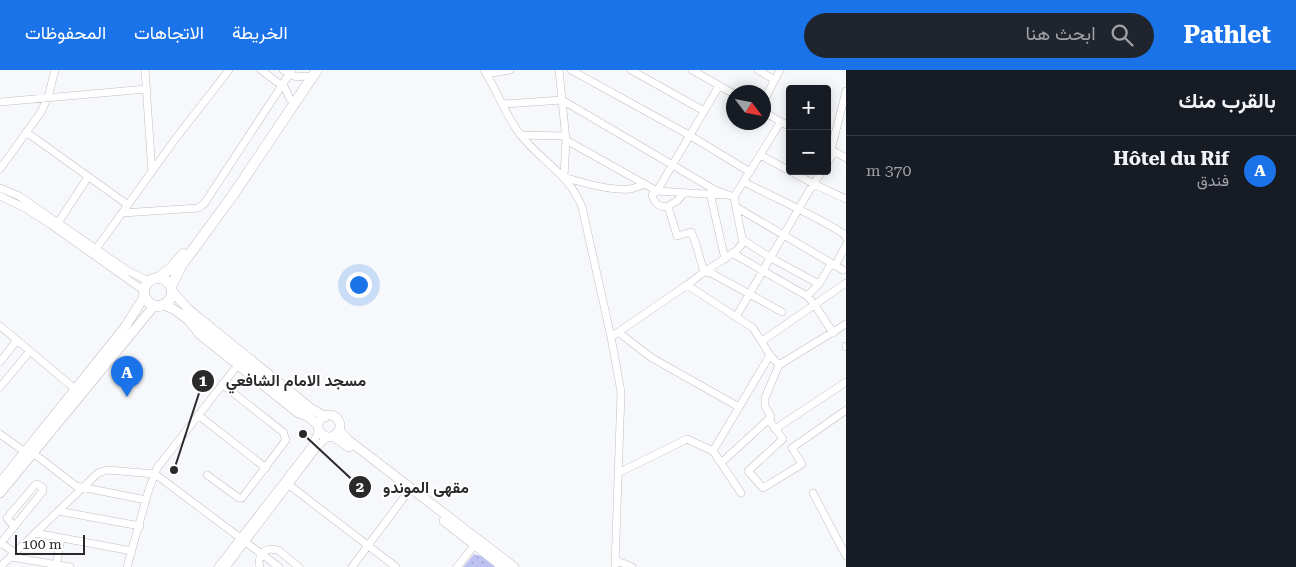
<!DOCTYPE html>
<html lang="ar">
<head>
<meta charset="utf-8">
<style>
  body { margin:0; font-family:"Roboto Serif",Vazirmatn,serif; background:#20242c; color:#f1f3f6; direction:rtl }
  .controls { position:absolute; right:15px; top:15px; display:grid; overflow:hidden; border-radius:5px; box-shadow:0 2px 12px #0003 }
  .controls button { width:45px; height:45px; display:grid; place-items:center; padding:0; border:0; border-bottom:1px solid #363941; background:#171b24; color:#f1f3f6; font:25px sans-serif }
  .compass { position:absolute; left:726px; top:15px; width:45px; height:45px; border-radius:50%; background:#171b24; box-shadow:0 2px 12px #0003; rotate:122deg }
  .scale { position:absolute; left:15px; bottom:12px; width:70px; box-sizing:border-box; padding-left:5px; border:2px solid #2a2a2b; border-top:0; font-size:14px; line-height:18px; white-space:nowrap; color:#2a2a2b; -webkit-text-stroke:4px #fff; paint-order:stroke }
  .you { position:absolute; left:358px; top:214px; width:18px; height:18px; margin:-12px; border:4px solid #fff; border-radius:50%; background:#1a73e8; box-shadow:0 0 0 8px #1a73e833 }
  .badge { display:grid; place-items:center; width:32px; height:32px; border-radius:50%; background:#1a73e8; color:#fff; font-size:16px; font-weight:700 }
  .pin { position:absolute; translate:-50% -41px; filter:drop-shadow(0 1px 2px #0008) }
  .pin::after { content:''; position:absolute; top:26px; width:18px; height:15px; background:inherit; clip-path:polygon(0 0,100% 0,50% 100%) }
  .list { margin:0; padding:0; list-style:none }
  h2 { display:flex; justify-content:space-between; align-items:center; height:65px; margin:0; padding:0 20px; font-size:21px }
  h2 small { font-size:16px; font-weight:400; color:#9ea1a6 }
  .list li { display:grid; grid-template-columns:32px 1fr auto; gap:15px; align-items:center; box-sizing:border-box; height:70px; padding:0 20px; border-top:1px solid #363941 }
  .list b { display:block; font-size:19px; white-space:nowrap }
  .list p { margin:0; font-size:16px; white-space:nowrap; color:#9ea1a6 }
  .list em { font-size:16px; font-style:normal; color:#9ea1a6 }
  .icon { flex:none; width:28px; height:28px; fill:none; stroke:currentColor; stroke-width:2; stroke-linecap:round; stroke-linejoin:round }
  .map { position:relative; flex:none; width:846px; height:497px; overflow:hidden; direction:ltr }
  header { display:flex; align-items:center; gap:30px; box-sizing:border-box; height:70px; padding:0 25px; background:#1a73e8; color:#fff }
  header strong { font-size:24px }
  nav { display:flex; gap:28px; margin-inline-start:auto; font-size:18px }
  .search { width:350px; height:45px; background:#20242c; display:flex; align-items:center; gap:12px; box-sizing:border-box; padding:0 18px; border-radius:28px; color:#9ea1a6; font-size:19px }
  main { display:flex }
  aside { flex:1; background:#171b24 }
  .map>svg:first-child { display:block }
</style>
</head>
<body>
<header>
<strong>Pathlet</strong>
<div class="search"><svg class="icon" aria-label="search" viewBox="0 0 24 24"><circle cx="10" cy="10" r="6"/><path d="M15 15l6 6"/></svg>ابحث هنا</div>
<nav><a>الخريطة</a><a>الاتجاهات</a><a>المحفوظات</a></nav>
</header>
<main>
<aside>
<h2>بالقرب منك<small></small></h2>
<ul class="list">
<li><span class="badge">A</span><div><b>Hôtel du Rif</b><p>فندق</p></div><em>370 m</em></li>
</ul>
</aside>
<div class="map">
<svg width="846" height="497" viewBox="0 0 846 497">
  <defs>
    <pattern id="park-dots" width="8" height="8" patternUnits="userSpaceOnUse" patternTransform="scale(1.25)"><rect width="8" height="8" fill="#bdc2f3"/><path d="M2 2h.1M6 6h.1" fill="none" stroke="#a3a7d0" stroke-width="1.8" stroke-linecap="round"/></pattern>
  </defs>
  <rect width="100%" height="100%" fill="#f7f8fb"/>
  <path fill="url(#park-dots)" d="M474 484 481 486 495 497H463Z"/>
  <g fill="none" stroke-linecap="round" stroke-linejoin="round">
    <g stroke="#bfbfc2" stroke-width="8">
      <path id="minor" d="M145 0 152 102
        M261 0 285 18 290 29
        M283 0 296 7 306 6
        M484 0C497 20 505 45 520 64 540 91 569 103 582 137L611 267 621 322 615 497
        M559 0 566 70 564 107C583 113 610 121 630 119 635 118 640 116 645 114
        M571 0 689 65 750 102
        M631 0 704 41
        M692 0 734 24
        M758 0 775 10
        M486 4 510 0
        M764 30 780 0
        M0 32 147 19
        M503 34 562 30 715 120 734 127 780 53
        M764 42 790 57
        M26 62 128 135
        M520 65 565 66
        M566 70 657 121 719 16
        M828 78 846 88
        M831 80 846 21
        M760 85 814 114 846 129
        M827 93 834 82
        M0 99 41 42 48 27 55 0
        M744 112C777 129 812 144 844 164L846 168
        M0 118 19 126 128 201 149 211
        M710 123 725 189
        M722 125 657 121 652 125C655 134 659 138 668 136L677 166 691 162 695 171 704 202 736 181 743 173 734 127
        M0 126 25 138 50 154 143 220
        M668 136 677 131 684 123
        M736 137 843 200
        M122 143 198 138 204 134 292 0
        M58 153 88 107
        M743 170 771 188 819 214
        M96 179 176 68 229 0
        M732 183 807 226 815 235 833 263
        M835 196 846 175
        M687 215 753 258 770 285 779 295
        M807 226 819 214 831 194
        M736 247 809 121 822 101
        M188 251 199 265 298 344 307 347
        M0 256 75 319
        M618 262 652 288 739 337
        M611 267 687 215 704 202 711 203 782 242
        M762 271 846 213
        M846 276V277
        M0 292 17 270
        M0 317 30 281
        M198 345 266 398
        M769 350 783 369 748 401 763 418 802 394 792 378 846 340
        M775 359 846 312
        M0 364 25 382
        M713 381 770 285
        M33 383 76 416 146 430
        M721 393 771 347 765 336V328L779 295 846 254
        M620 402 687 369 713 381 741 423
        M207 405 239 428H242L286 370 283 362 222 314
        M289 415 396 497
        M813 423 846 486
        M58 441 140 456
        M35 463 132 481
        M0 472 15 483
        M0 474 43 421V418L37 414 35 415 7 448 14 456
        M11 487 70 497
        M615 490 632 497
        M0 497 98 403 107 400 155 404 279 497
        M56 497 61 468
        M127 497 149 419 157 398 237 296
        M218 497 312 376 319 360
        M226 497 318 376 327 367
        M260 497 259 492 261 483 269 479 278 480 299 497
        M352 497 411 418
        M457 497 477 472"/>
    </g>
    <g stroke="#bfbfc2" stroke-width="10">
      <path id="major" d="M172 221 189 240 309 337 325 347
        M164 235 175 240 187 249 268 312 318 355
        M318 356a11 11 0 1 1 22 0a11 11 0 1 1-22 0Z
        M339 360 348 370 514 497
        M333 366 349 377
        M0 413 125 257 144 227
        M0 423 154 236
        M444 451 503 497"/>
    </g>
    <g stroke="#bfbfc2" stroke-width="11">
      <path id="highway" d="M144 222a14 14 0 1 1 28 0a14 14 0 1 1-28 0Z
        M158 208 171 198 183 184
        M171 217 181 196 233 125 317 0"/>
    </g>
    <use href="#minor" stroke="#fff" stroke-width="7"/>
    <use href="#major" stroke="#fff" stroke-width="9"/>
    <use href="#highway" stroke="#fff" stroke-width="10"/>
  </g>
  <path fill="none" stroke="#2a2a2b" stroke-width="2" d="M174 400L203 311M303 364L360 417"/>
  <g fill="#2a2a2b" stroke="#fff" stroke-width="2">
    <circle cx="174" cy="400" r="5"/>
    <circle cx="303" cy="364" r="5"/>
    <circle cx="203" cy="311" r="12"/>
    <circle cx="360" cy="417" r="12"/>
  </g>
  <g font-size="15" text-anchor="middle" font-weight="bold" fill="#fff">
    <text x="203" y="316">1</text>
    <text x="360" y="422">2</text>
  </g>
  <g font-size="16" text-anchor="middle" font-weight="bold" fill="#2a2a2b" stroke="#fff" stroke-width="4.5" stroke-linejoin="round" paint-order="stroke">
    <text x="296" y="316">مسجد الامام الشافعي</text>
    <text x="426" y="423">مقهى الموندو</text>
  </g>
</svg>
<div class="controls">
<button>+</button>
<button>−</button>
</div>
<svg class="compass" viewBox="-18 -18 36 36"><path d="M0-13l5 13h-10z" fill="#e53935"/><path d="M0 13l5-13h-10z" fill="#9ea1a6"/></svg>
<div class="scale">100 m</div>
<div class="you"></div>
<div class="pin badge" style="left:127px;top:327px">A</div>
</div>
</main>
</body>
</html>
